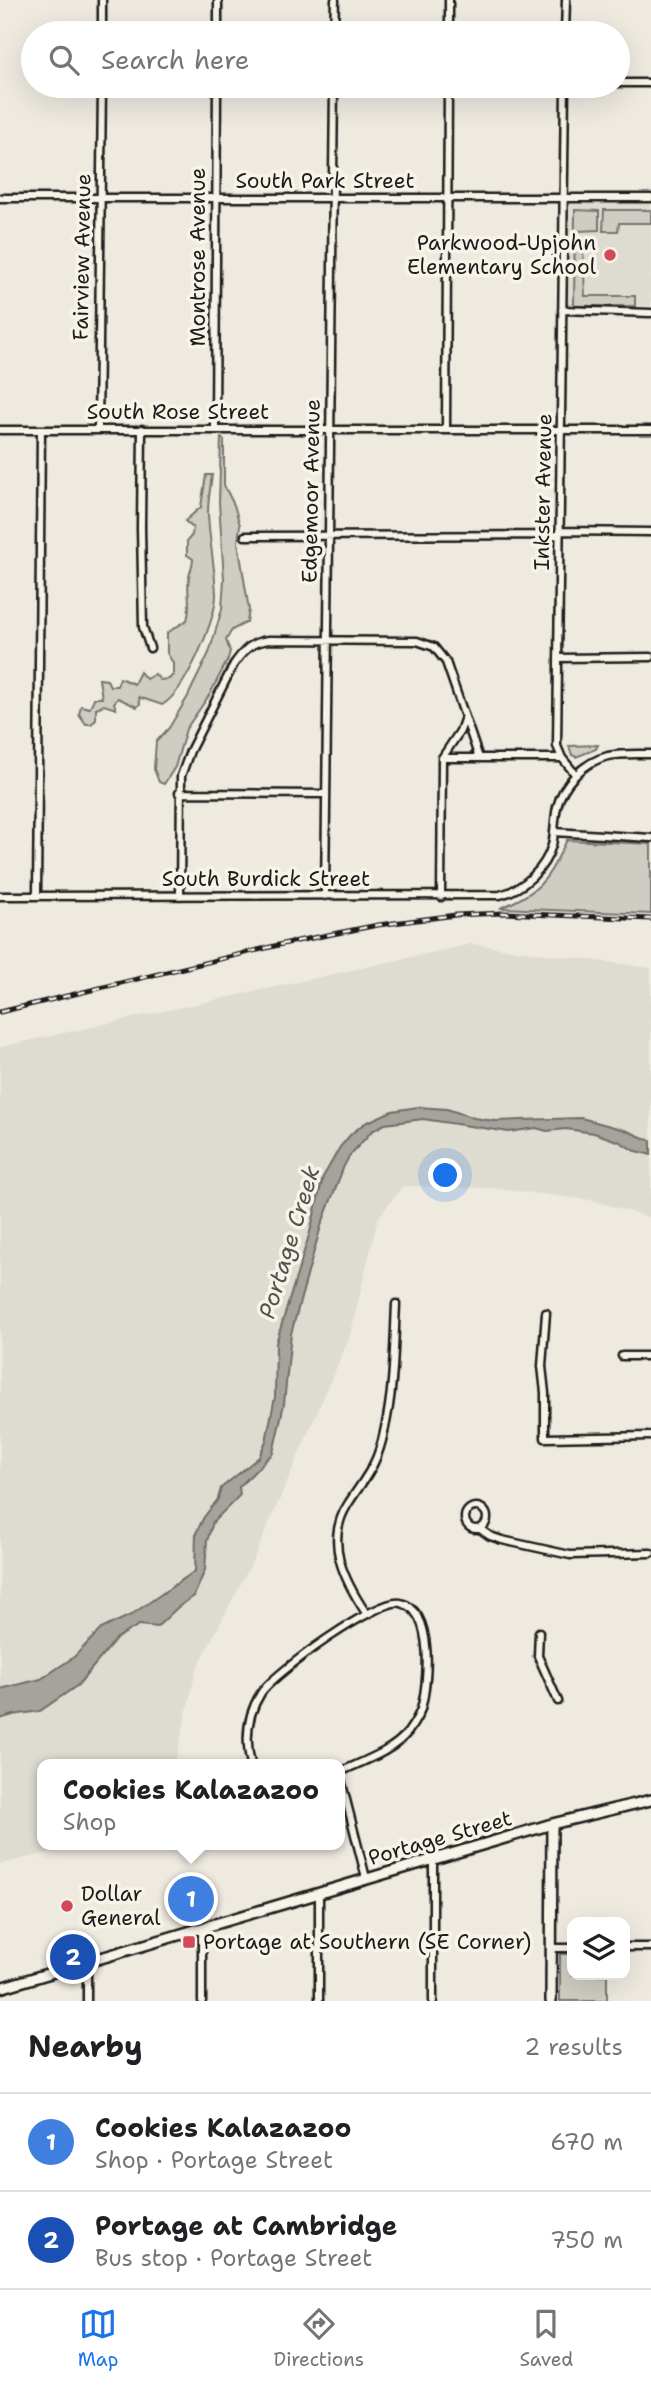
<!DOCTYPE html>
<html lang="en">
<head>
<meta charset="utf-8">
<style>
  body { margin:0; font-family:"Shantell Sans",sans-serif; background:#f2f2f2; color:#202124 }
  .controls { position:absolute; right:21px; bottom:21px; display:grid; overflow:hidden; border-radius:14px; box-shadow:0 7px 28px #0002 }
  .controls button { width:63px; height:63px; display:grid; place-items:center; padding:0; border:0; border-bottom:2px solid #e0e0e0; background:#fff; color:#202124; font:35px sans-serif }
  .you { position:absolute; left:446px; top:1176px; width:24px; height:24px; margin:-18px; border:5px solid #fff; border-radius:50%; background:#1a73e8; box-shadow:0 0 0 10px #1a73e833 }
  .badge { display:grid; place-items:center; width:46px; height:46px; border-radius:50%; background:#1a73e8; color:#fff; font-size:23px; font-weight:700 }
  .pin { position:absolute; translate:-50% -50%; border:4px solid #fff; box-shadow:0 2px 7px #0006 }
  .popup { position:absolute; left:37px; top:1759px; width:308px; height:91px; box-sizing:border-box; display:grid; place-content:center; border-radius:14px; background:#fff; filter:drop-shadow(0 2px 5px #0005); font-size:23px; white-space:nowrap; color:#757577 }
  .popup b { font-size:26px; color:#202124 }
  .popup::after { content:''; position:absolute; left:50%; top:100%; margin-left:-14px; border:14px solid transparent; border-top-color:#fff }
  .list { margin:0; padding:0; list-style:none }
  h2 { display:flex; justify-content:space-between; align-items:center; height:91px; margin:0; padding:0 28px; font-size:30px }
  h2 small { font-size:23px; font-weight:400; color:#757577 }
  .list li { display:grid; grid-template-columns:46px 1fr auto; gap:21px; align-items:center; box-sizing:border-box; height:98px; padding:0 28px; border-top:2px solid #e0e0e0 }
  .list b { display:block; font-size:26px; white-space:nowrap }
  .list p { margin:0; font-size:23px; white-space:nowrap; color:#757577 }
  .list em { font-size:23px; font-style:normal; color:#757577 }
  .icon { flex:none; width:38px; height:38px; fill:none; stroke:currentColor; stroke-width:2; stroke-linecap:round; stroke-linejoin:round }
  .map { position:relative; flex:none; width:651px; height:2001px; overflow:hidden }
  .search { position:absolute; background:#fff; box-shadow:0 7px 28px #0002; left:21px; right:21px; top:21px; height:77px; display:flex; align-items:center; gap:18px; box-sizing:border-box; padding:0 24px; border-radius:38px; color:#757577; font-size:26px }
  .sheet { height:287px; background:#fff }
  nav { display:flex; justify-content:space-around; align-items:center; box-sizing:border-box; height:98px; border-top:2px solid #e0e0e0; background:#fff; font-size:19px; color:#757577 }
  nav a { display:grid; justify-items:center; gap:4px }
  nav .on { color:#1a73e8 }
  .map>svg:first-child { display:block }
</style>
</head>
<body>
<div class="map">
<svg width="651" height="2001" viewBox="0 0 651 2001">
  <rect width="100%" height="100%" fill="#eeeae0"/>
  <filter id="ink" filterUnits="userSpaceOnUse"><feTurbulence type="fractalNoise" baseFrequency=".0143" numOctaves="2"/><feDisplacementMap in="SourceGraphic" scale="14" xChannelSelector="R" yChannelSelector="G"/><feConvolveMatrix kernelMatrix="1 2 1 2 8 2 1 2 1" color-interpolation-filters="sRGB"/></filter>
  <g filter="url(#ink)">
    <path fill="#dedbd1" d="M570 204H651V306L568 305Z
      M471 944 651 968V1218L591 1200 490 1188 403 1186 378 1218 350 1336 255 1556 196 1670 175 1764H42V1845H83L0 1864V1047Z"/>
    <path fill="#cfccc3" stroke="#767470" stroke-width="2" d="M575 210 599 211V230L578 231V249H583L585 296H635V306H574Z
      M604 210H651V223H619L618 231H603Z
      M221 438 224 440V485L234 505 240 525 238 542 249 610 247 622 232 630 226 640 230 651 228 659 210 694 186 729 175 767 164 784 159 782 154 769 156 742 169 728 187 698 209 653 222 609 224 579 219 502Z
      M206 475H212C210 488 208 501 208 513 209 540 215 567 216 595 216 621 185 692 162 705L139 697 140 704 137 707 118 698 114 703 116 709 104 705 96 708V720L91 724H86L79 714 81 706 90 708 94 698H102L99 679 107 680 110 686H117L120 678 134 684 140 672 146 679 155 674 160 680 169 679 173 675V663L167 653V633L187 620C192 604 186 592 189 577 190 570 193 567 193 559L187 555V541L192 535 193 528 185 521 201 507Z
      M598 745 596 749 576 757 572 755 569 746Z
      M567 840 651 844V914L500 908C543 891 547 879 567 840Z
      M560 1954H572V1975H607V2001H560Z"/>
    <path fill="#a6a39d" stroke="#6f6d69" stroke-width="2" d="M418 1107 447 1109 474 1118 495 1121 581 1118 625 1130 651 1141V1155L633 1150 620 1142 594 1133 566 1129 547 1131 536 1128 509 1132 423 1119 385 1124 372 1131 350 1155 344 1166 321 1226 291 1334 284 1404 273 1453 239 1487 240 1495 213 1522 207 1541 205 1570 194 1596 177 1608 157 1627 139 1625 117 1638 78 1685 40 1711 13 1715 0 1719V1689L41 1679 74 1657 101 1629 131 1615 195 1571 196 1533 204 1517 218 1499 221 1488 259 1457 266 1441 275 1397 276 1343 310 1232 323 1177 340 1147 351 1134 365 1123 392 1111Z"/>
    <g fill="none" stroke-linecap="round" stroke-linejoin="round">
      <g stroke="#1c1c1c" stroke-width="11">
        <path id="street" d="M102 33V0
          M218 33V0
          M334 33 335 0
          M449 33V0
          M565 33 566 0
          M618 83H651
          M565 86 557 746 562 758 576 775
          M0 198H651
          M562 310 651 313
          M98 429 102 86
          M142 429 141 528 143 627 150 648
          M215 429 217 86
          M0 430H651
          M446 430 448 86
          M559 531 651 532
          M245 536 559 535
          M558 658 651 657
          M465 717 479 758
          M442 758H562
          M179 793 326 794
          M554 832 651 838
          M0 896 500 895C524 889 545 869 552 845 555 833 554 820 557 807 563 783 584 762 608 756 622 753 637 754 651 754
          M37 896 41 430
          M180 896 181 776 190 751 234 664C244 650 251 642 269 640L417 641 434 647 446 662 465 717 460 731 442 758
          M325 896 334 86
          M441 897 442 758
          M546 1313 542 1366 545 1393V1438L651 1436
          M622 1356H651
          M465 1518a11 11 0 1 1 22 0a11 11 0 1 1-22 0Z
          M480 1529 490 1536 502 1540 570 1555 651 1553
          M366 1613C344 1580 324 1541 348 1504 366 1476 377 1466 384 1432 394 1391 394 1346 396 1304
          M539 1632 538 1656 558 1701
          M251 1764C245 1740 247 1715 261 1693 274 1673 379 1597 401 1603 435 1611 428 1684 421 1709 418 1717 413 1725 408 1732 392 1752 363 1761 340 1772
          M340 1776 366 1878
          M625 1947H651
          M551 1948H572
          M87 1962V2001
          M202 2001V1929
          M319 2001V1893
          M433 2001V1859"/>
      </g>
      <g stroke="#1c1c1c" stroke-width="14">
        <path id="secondary" d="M0 1988 552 1824 651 1800
          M551 2001 552 1824"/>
      </g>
      <use href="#street" stroke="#f7f3e8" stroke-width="6"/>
      <use href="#secondary" stroke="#f7f3e8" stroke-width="9"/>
      <g stroke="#1c1c1c" stroke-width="5">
        <path id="rail" d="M0 1012 287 943 378 925 456 915 503 913 651 919"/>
      </g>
      <use href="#rail" stroke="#f7f3e8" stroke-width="2.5" stroke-dasharray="8" stroke-linecap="butt"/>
    </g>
  </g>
  <g fill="#d1495b" stroke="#f7f3e8" stroke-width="2.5">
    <circle cx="610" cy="255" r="7"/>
    <circle cx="67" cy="1906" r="7"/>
    <rect x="182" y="1935" width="14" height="14" rx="3.5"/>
  </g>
  <g text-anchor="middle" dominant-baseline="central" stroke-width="7" stroke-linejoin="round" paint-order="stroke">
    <g font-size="21" fill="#1c1c1c" stroke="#f7f3e8">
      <text x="325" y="181">South Park Street</text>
      <text transform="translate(82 257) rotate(-89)">Fairview Avenue</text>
      <text transform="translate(198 257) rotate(-90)">Montrose Avenue</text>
      <text x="178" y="412">South Rose Street</text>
      <text transform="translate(311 491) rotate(-89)">Edgemoor Avenue</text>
      <text transform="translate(543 492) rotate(-89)">Inkster Avenue</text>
      <text x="266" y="879">South Burdick Street</text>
      <text transform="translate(440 1838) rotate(-16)">Portage Street</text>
    </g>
    <g font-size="21" fill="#1c1c1c" stroke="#f7f3e8" text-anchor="start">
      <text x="596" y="243" text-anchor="end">Parkwood-Upjohn<tspan x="596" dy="24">Elementary School</tspan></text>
      <text x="81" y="1894">Dollar<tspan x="81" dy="24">General</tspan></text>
      <text x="203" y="1942">Portage at Southern (SE Corner)</text>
    </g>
    <g font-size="23" font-style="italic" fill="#535250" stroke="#f7f3e8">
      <text transform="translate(289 1242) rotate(-73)">Portage Creek</text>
    </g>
  </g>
</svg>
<div class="controls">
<button><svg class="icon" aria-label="layers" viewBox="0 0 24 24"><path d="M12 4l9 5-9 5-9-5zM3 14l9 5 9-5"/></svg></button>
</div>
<div class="you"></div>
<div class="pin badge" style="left:191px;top:1899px;background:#3f7fe0">1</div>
<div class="popup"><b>Cookies Kalazazoo</b>Shop</div>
<div class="pin badge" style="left:73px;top:1957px;background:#1a4fb4">2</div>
<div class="search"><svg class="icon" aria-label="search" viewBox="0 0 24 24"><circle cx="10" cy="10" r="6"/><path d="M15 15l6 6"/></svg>Search here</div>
</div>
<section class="sheet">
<h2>Nearby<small>2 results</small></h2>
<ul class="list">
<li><span class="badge" style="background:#3f7fe0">1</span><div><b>Cookies Kalazazoo</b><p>Shop · Portage Street</p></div><em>670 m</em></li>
<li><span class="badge" style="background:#1a4fb4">2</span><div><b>Portage at Cambridge</b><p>Bus stop · Portage Street</p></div><em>750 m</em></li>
</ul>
</section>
<nav>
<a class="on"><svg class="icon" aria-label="map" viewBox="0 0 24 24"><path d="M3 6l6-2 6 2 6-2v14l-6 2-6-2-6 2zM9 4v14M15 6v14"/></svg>Map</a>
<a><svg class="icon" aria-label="directions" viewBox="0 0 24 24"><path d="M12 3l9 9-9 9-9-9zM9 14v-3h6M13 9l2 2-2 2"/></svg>Directions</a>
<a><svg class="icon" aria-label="saved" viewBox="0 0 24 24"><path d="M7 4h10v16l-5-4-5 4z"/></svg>Saved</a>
</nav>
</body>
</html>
